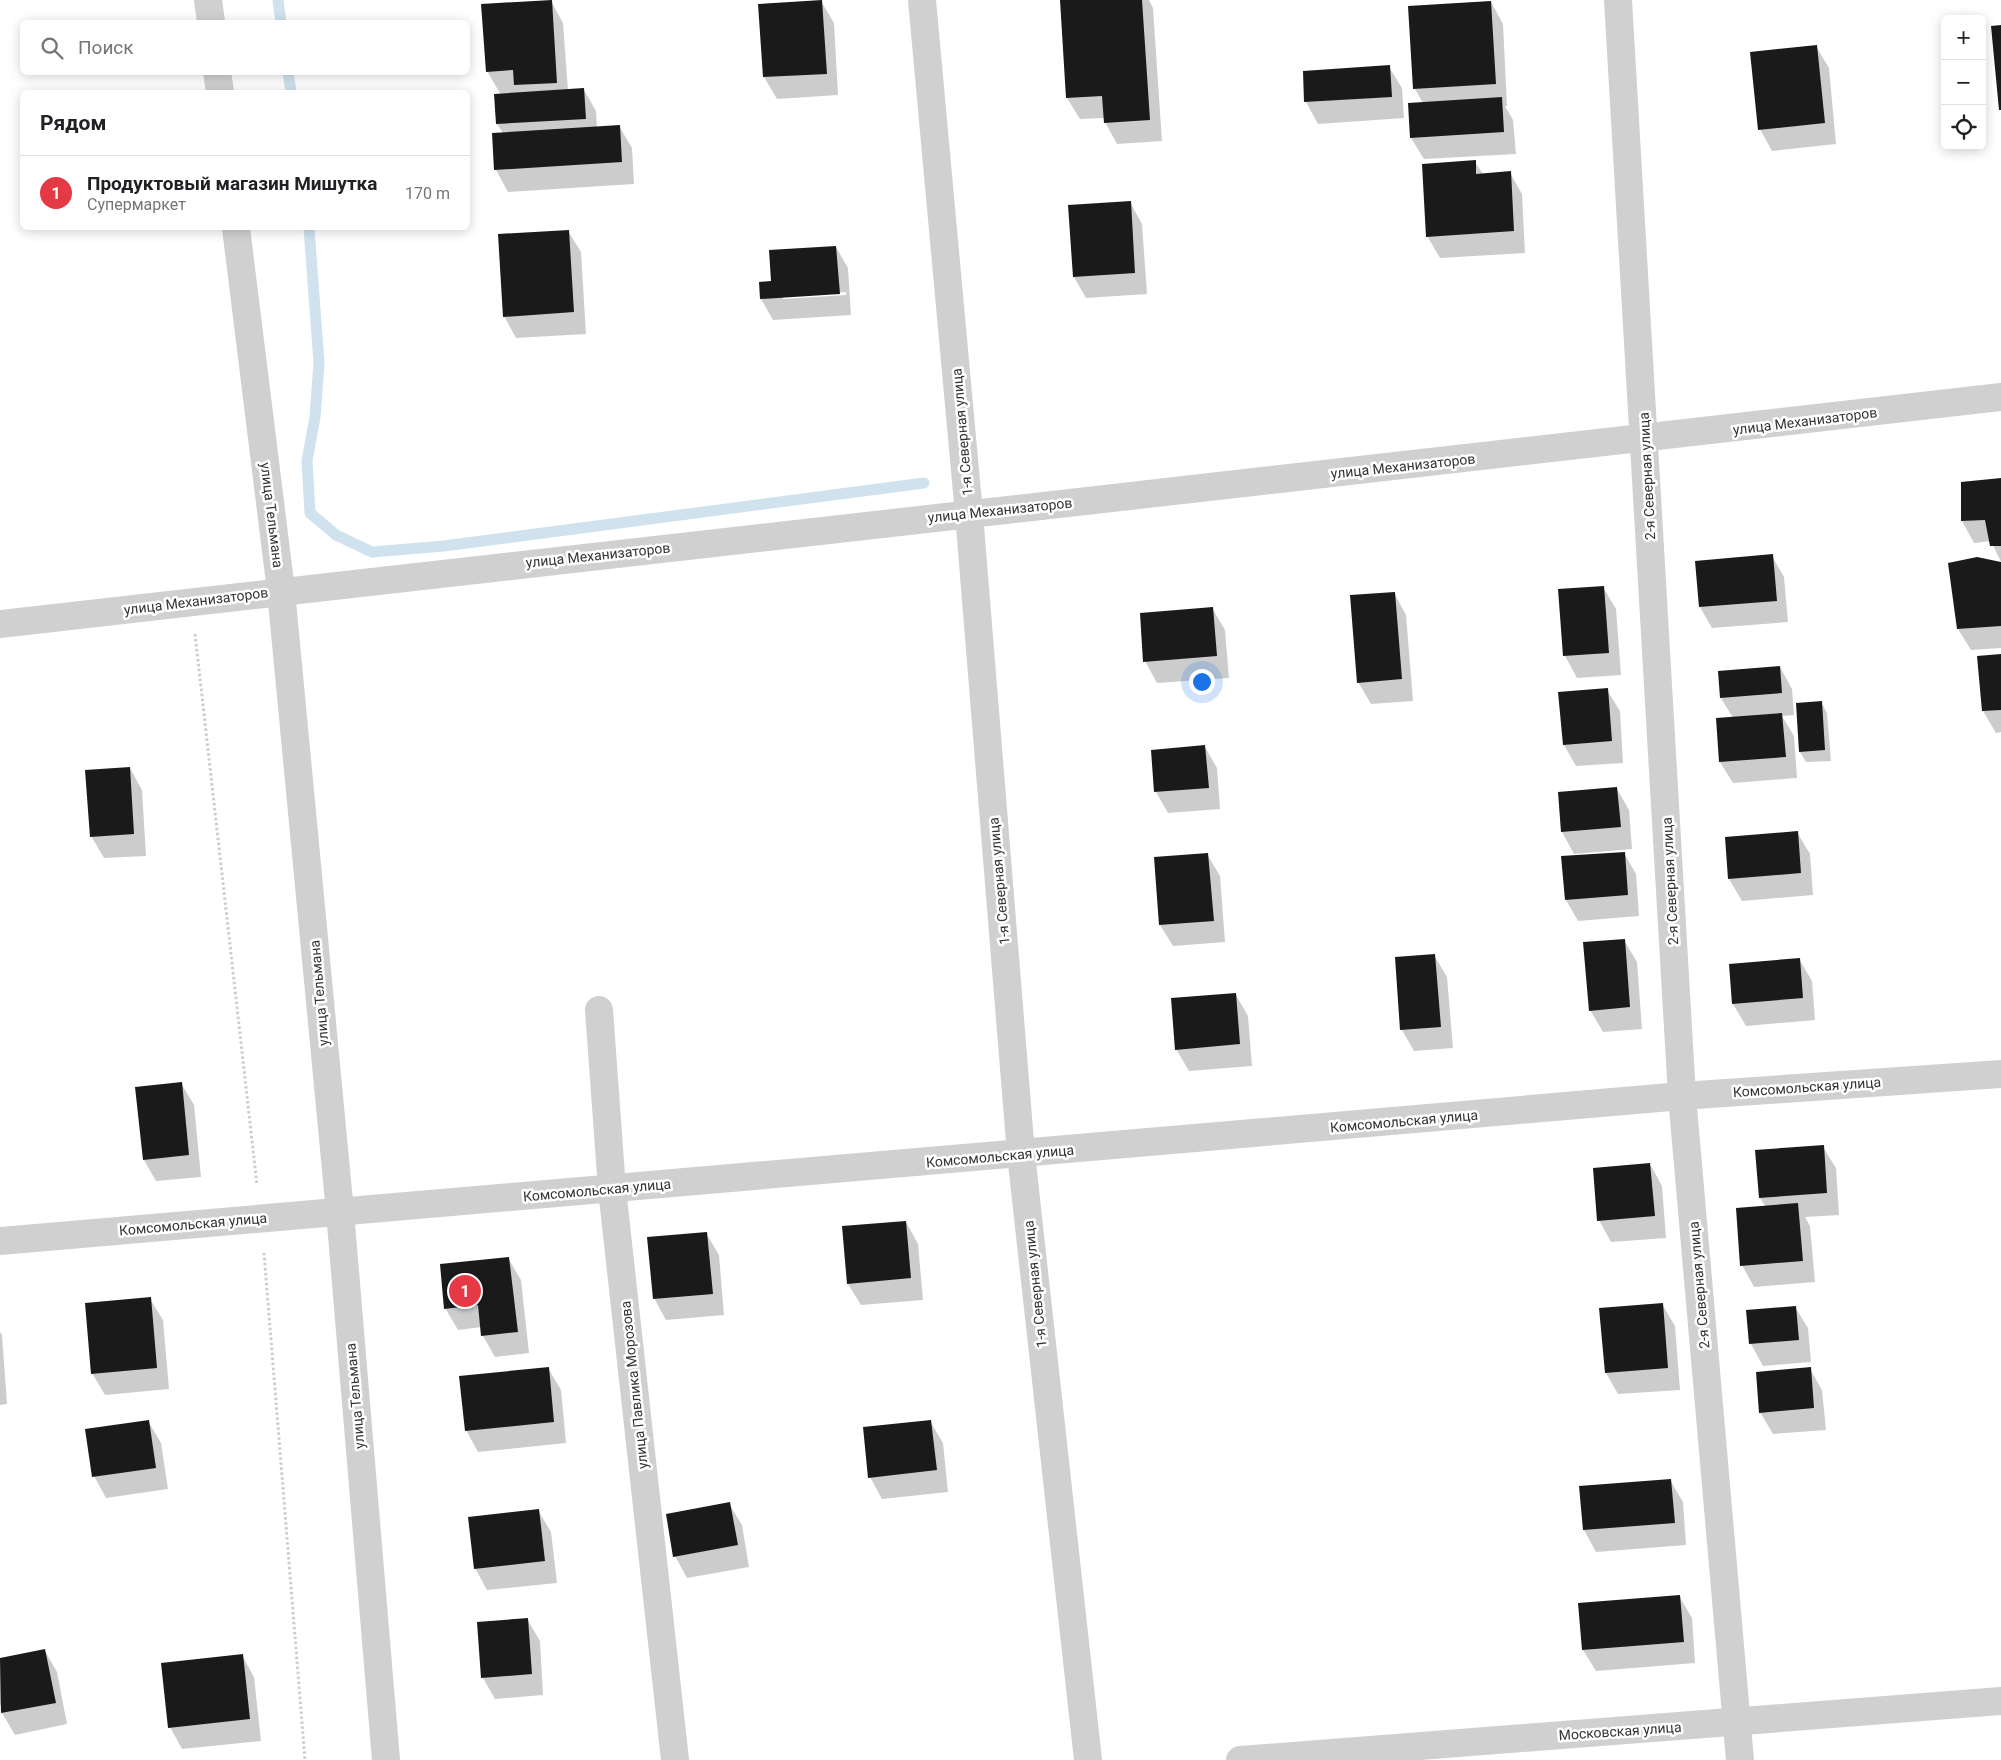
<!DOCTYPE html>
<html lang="ru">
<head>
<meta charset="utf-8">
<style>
  body { margin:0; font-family:Roboto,sans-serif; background:#f6f6f6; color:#202124 }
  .controls { position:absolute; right:15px; top:15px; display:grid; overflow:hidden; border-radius:8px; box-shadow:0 2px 12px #0003 }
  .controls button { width:45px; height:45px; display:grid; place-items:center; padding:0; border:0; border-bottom:1px solid #e0e0e0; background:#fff; color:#202124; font:25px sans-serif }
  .you { position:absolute; left:1201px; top:681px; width:18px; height:18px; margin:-12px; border:4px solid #fff; border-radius:50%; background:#1a73e8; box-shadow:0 0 0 8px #1a73e833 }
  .badge { display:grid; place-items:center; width:32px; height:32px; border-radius:50%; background:#e63946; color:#fff; font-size:16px; font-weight:700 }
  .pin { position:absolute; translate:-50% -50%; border:2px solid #fff; box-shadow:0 1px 5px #0006 }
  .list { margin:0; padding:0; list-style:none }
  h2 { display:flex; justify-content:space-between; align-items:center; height:65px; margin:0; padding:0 20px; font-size:21px }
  h2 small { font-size:16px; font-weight:400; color:#757577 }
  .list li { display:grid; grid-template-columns:32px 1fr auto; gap:15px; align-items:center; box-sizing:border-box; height:75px; padding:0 20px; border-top:1px solid #e0e0e0 }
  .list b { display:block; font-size:19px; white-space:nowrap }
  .list p { margin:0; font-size:16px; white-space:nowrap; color:#757577 }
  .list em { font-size:16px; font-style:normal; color:#757577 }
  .icon { flex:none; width:28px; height:28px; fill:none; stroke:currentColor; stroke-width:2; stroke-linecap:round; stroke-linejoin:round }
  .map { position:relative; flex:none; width:2001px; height:1760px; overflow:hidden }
  .search { position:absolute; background:#fff; box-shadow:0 2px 12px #0003; left:20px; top:20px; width:450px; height:55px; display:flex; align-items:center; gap:12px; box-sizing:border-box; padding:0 18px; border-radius:8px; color:#757577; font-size:19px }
  .panel { position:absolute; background:#fff; box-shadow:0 2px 12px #0003; left:20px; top:90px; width:450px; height:140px; border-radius:8px }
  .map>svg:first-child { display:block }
</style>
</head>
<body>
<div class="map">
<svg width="2001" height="1760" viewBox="0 0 2001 1760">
  <rect width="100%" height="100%" fill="#fff"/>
  <path fill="#0003" fill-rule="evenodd" d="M1062 0H1149L1153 8 1162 141 1117 144 1105 122 1104 118 1080 119 1067 98Z
    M551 1 563 23 568 91 584 90 596 111 597 128 619 126 632 148 634 184 508 192 496 170 503 133 497 124 501 95 487 71Z
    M821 1 834 23 838 95 777 99 764 77 760 5Z
    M1491 2 1503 24 1507 106H1505L1513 120 1516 154 1424 159 1411 138 1423 103 1415 89 1409 7Z
    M1816 46 1829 68 1836 144 1772 151 1760 129Z
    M1389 67 1402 88 1404 118 1318 124 1306 102 1304 72Z
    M1475 162 1483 174 1510 173 1522 194 1525 253 1440 258 1427 236Z
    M1130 202 1142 224 1147 294 1086 298 1074 277Z
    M568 231 581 252 586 334 516 338 504 316Z
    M836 247 848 268 851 315 773 320 761 299 773 282ZM846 292V295L783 299V296Z
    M2001 479V562L1991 541 1974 543 1962 521V483Z
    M1772 556 1784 577 1788 622 1712 628 1700 607Z
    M2001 564V648L1971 650 1958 629Z
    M1603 587 1616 609 1621 675 1577 678 1565 656 1560 590Z
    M1394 593 1406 615 1413 701 1371 704 1358 682Z
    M1212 608 1225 630 1229 678 1157 683 1145 661Z
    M2001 655V732L1996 733 1983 711 1979 657Z
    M1780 667 1792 689 1794 715 1782 716 1794 736 1797 778 1733 783 1720 762 1733 718 1721 698Z
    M1607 690 1620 711 1623 763 1576 766 1564 745Z
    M1821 702 1827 713 1831 761 1806 762 1800 752Z
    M1205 747 1217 768 1220 809 1168 813 1156 792Z
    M130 768 142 790 146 856 104 858 91 836Z
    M1617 789 1629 810 1632 849 1574 854 1562 832Z
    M1797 832 1810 854 1813 895 1742 901 1729 879 1726 838Z
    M1624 853 1636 874 1639 916 1578 921 1566 900Z
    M1207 854 1220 876 1225 942 1173 946 1160 925Z
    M1624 940 1637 962 1642 1029 1603 1032 1590 1010Z
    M1434 955 1447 977 1453 1048 1414 1051 1402 1030Z
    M1799 959 1812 981 1815 1020 1746 1026 1733 1004 1730 965Z
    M1236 995 1248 1016 1252 1066 1189 1071 1176 1049Z
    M181 1083 194 1105 201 1177 156 1181 144 1160Z
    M1823 1147 1836 1168 1839 1215 1805 1217 1810 1226 1815 1282 1754 1287 1742 1265 1766 1207 1760 1198 1757 1152Z
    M1650 1164 1662 1186 1666 1238 1611 1242 1599 1220Z
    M906 1222 918 1244 923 1300 861 1305 848 1284Z
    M706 1233 719 1255 724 1315 666 1320 654 1298Z
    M508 1258 521 1280 529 1353 495 1357 483 1336 482 1327 458 1330 445 1308Z
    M150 1299 163 1320 169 1389 105 1395 92 1373Z
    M1662 1304 1675 1326 1680 1390 1618 1394 1606 1373Z
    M1795 1307 1808 1328 1811 1362 1763 1366 1751 1344 1748 1311Z
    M0 1332 2 1335 7 1404 0 1405Z
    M548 1368 561 1390 566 1443 478 1452 466 1430Z
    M1810 1369 1822 1390 1826 1430 1773 1434 1760 1412Z
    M148 1421 161 1443 168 1489 106 1498 94 1476Z
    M930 1421 943 1443 948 1492 882 1499 870 1477Z
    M1670 1480 1683 1502 1686 1545 1596 1552 1584 1530Z
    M729 1504 742 1525 749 1567 687 1578 675 1556Z
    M538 1510 551 1532 557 1583 487 1590 475 1568Z
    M1679 1596 1692 1618 1695 1663 1596 1671 1583 1650Z
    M527 1619 540 1641 543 1695 495 1699 483 1678Z
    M45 1651 57 1672 67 1724 15 1735 2 1713 0 1702V1660Z
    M242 1655 254 1677 261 1741 182 1749 170 1727Z"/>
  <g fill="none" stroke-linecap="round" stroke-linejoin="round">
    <path stroke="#cfe2ee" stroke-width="11" d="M278 0 281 22
      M288 72 291 92
      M309 228 319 363 315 417 307 461 310 513 336 535 372 552 444 546 924 483"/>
  </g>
  <path fill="#1a1a1a" d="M552 0 557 83 514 85 513 70 486 72 481 4Z
    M822 0 827 74 763 77 758 4Z
    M1060 0H1142L1150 120 1104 123 1102 96 1066 98Z
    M1491 1 1496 84 1413 89 1408 6Z
    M2001 25V110H1999L1991 26Z
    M1817 45 1825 123 1758 130 1750 52Z
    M1390 65 1392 97 1304 102 1303 71Z
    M584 88 586 119 496 124 494 94Z
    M1502 97 1504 132 1410 138 1408 103Z
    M620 125 622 162 494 170 492 133Z
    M1476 160V174L1511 171 1514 231 1426 237 1422 164Z
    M1131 201 1135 273 1073 277 1068 205Z
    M569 230 574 312 503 317 498 234Z
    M836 246 840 294 760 299 759 282 771 281 769 250Z
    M2001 478V546H1990L1985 520 1961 521V482Z
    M1773 554 1777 601 1699 607 1695 561Z
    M1977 557 2001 562V626L1957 629 1948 563Z
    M1604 586 1609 653 1563 656 1558 589Z
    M1395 592 1402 679 1357 683 1350 595Z
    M1213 607 1217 656 1143 662 1140 613Z
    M2001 654V710L1982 711 1977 656Z
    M1780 666 1782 693 1720 698 1718 671Z
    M1608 688 1612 741 1563 745 1558 692Z
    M1822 701 1825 750 1799 752 1796 703Z
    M1782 713 1786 757 1719 762 1716 718Z
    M1205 745 1209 788 1154 792 1151 750Z
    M130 767 134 834 90 837 85 770Z
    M1617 787 1621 827 1561 832 1558 792Z
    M1798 831 1801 873 1728 879 1725 837Z
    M1625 852 1628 895 1565 900 1561 856Z
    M1208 853 1214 921 1159 925 1154 857Z
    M1625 939 1630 1007 1589 1011 1583 942Z
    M1435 954 1441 1027 1400 1030 1395 957Z
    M1800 958 1803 998 1732 1004 1729 964Z
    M1236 993 1240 1044 1175 1050 1171 998Z
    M182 1082 189 1155 143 1160 135 1087Z
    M1824 1145 1827 1193 1759 1198 1755 1150Z
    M1650 1163 1655 1216 1597 1221 1593 1168Z
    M1798 1203 1803 1261 1740 1266 1736 1208Z
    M906 1221 911 1278 847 1284 842 1226Z
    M707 1232 713 1294 653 1299 647 1237Z
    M509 1257 518 1332 481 1336 478 1305 444 1309 440 1264Z
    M151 1297 157 1368 91 1374 85 1303Z
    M1663 1303 1668 1368 1605 1373 1599 1308Z
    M1796 1306 1799 1340 1749 1344 1746 1310Z
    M549 1367 554 1422 465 1431 459 1376Z
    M1811 1367 1814 1408 1759 1413 1756 1372Z
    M149 1420 156 1468 92 1477 85 1429Z
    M931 1420 937 1470 868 1478 863 1427Z
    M1671 1479 1675 1523 1583 1530 1579 1486Z
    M730 1502 738 1545 673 1557 666 1514Z
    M539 1509 545 1561 474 1569 468 1517Z
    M1680 1595 1684 1642 1582 1650 1578 1603Z
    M528 1618 532 1674 481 1678 477 1622Z
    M45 1649 56 1703 1 1713 0 1658Z
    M243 1654 250 1719 168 1728 161 1663Z"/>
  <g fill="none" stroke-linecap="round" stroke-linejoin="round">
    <path stroke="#cdcdcd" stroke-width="3" stroke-dasharray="2.5 2.5" stroke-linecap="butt" d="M195 634 257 1185
      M264 1253 305 1760"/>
    <path stroke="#d0d0d0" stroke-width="28" d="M208 0 211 22
      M922 0 969 514 1021 1154 1088 1760
      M1618 0 1682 1096 1740 1760
      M217 72 220 92
      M236 228 281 591 340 1212 386 1760
      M0 624C667 545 1334 477 2001 397
      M599 1010 612 1189 675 1760
      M0 1241 1682 1096 2001 1074
      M1240 1760 2001 1701"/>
  </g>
  <g text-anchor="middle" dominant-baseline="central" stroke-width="5" stroke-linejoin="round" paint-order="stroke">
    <g font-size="14" fill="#333" stroke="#fff">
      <text transform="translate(1805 421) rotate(-7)">улица Механизаторов</text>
      <text transform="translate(962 432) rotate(-95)">1-я Северная улица</text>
      <text transform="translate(1403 466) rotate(-6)">улица Механизаторов</text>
      <text transform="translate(1647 476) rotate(-93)">2-я Северная улица</text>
      <text transform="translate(1000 510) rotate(-6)">улица Механизаторов</text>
      <text transform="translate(272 515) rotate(83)">улица Тельмана</text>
      <text transform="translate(598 555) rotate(-6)">улица Механизаторов</text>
      <text transform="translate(196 601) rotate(-7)">улица Механизаторов</text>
      <text transform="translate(999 881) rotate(-95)">1-я Северная улица</text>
      <text transform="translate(1670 881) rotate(-93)">2-я Северная улица</text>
      <text transform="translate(319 993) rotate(-95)">улица Тельмана</text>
      <text transform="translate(1807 1087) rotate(-4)">Комсомольская улица</text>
      <text transform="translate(1404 1121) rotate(-5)">Комсомольская улица</text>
      <text transform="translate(1000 1156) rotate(-5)">Комсомольская улица</text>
      <text transform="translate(597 1190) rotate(-5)">Комсомольская улица</text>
      <text transform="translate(193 1224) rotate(-5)">Комсомольская улица</text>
      <text transform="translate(1035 1284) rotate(-96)">1-я Северная улица</text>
      <text transform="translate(1699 1285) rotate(-95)">2-я Северная улица</text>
      <text transform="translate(634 1385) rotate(-96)">улица Павлика Морозова</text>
      <text transform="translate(355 1396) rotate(-95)">улица Тельмана</text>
      <text transform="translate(1620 1731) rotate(-4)">Московская улица</text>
    </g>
  </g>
</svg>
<div class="controls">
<button>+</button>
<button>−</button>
<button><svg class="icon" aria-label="locate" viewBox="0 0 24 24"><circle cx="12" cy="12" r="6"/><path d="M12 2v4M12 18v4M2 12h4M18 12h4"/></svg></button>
</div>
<div class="you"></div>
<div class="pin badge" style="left:465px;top:1291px">1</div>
<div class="search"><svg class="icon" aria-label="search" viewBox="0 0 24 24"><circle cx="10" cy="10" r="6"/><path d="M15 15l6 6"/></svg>Поиск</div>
<section class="panel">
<h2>Рядом<small></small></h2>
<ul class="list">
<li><span class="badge">1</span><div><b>Продуктовый магазин Мишутка</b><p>Супермаркет</p></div><em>170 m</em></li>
</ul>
</section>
</div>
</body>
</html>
